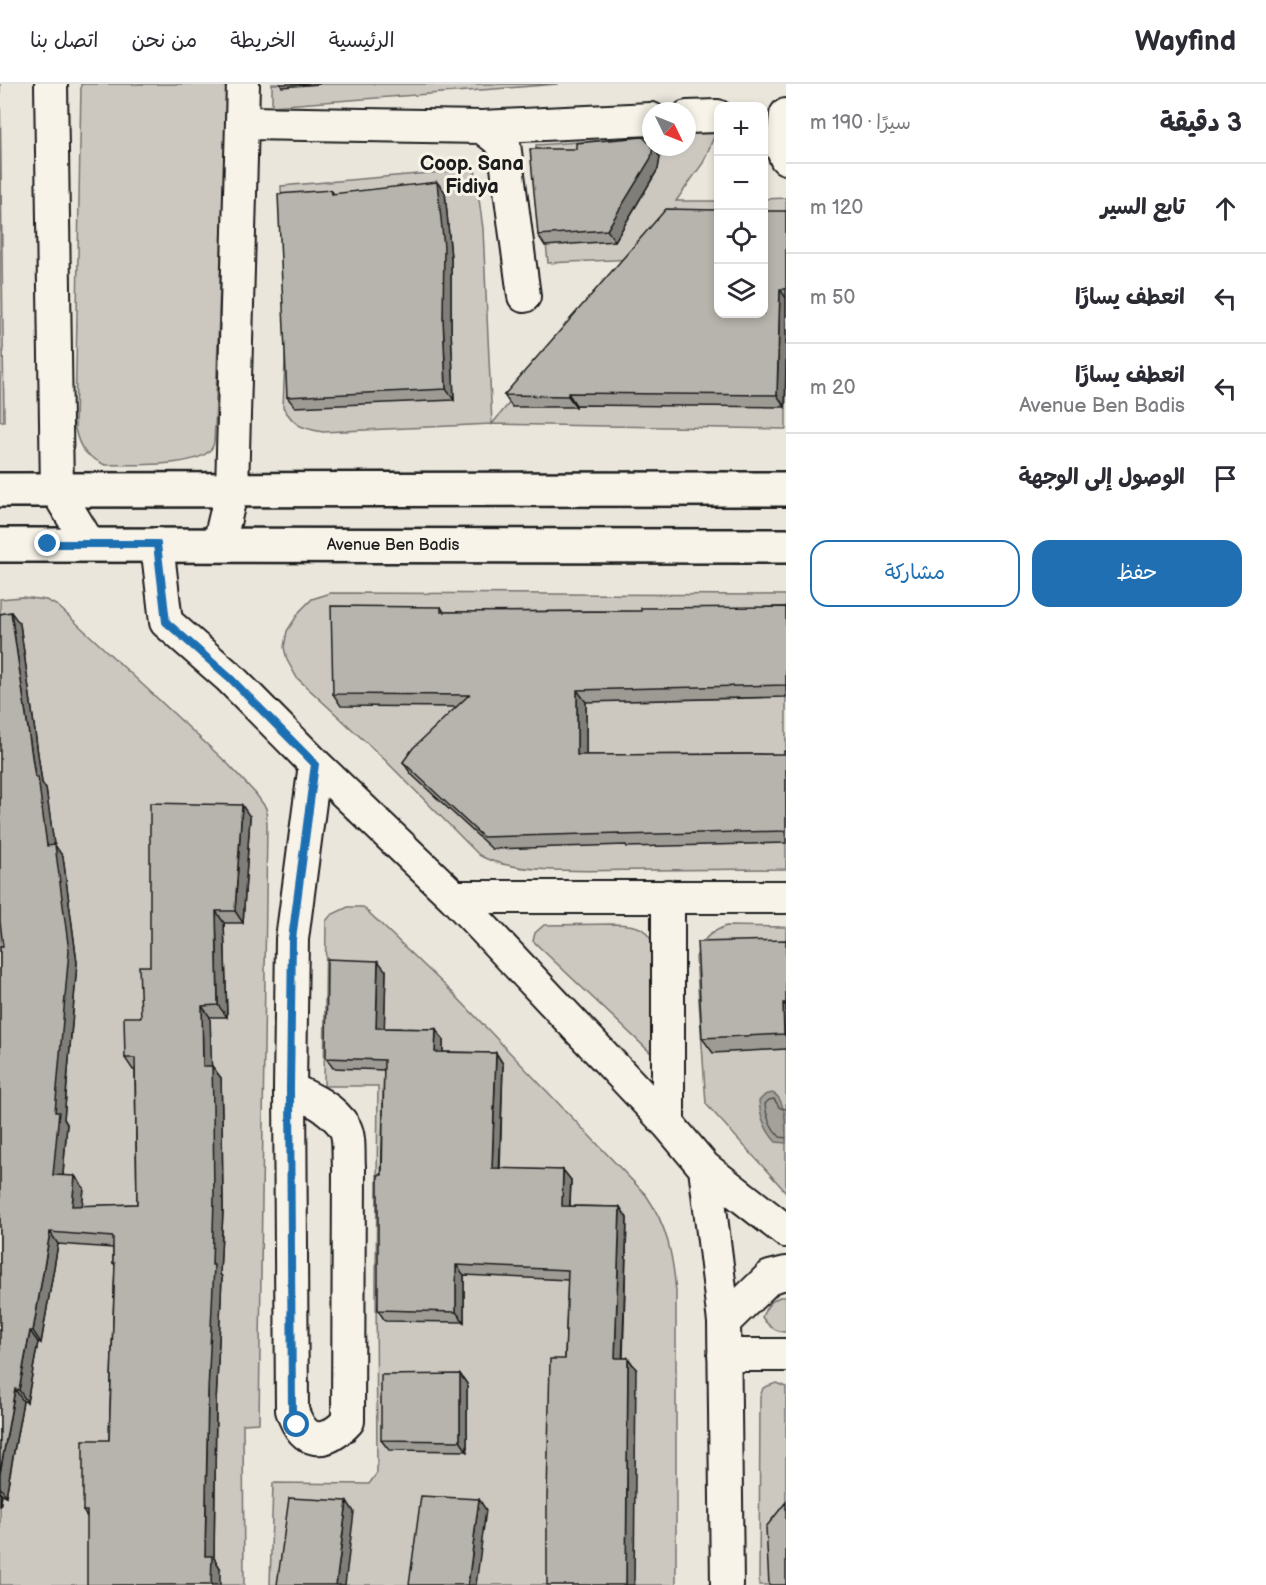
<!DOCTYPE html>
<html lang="ar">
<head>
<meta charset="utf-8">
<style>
  body { margin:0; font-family:"Balsamiq Sans","Playpen Sans Arabic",sans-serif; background:#f2f2f3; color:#2b2b33; direction:rtl }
  .controls { position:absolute; right:18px; top:18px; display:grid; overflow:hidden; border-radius:12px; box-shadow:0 3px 9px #0003 }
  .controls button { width:54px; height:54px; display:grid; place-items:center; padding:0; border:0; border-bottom:2px solid #e1e1e2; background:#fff; color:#2b2b33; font:30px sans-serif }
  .compass { position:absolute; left:642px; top:18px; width:54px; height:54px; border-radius:50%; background:#fff; box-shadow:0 3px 9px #0003; rotate:133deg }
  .stop { position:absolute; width:18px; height:18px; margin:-14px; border:4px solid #1f6fb2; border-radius:50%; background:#fff }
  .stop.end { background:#1f6fb2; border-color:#fff; box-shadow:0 2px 6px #0008 }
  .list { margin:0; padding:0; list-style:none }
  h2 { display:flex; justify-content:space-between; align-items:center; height:78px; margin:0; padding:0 24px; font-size:26px }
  h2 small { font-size:20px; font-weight:400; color:#7c7c81 }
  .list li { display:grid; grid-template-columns:39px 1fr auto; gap:18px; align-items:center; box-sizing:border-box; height:90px; padding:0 24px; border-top:2px solid #e1e1e2 }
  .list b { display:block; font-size:22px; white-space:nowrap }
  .list p { margin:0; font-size:20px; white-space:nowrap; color:#7c7c81 }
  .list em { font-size:20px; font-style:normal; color:#7c7c81 }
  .actions { display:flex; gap:12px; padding:18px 24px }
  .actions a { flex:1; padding:14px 0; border:2px solid #1f6fb2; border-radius:18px; text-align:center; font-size:21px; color:#1f6fb2 }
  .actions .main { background:#1f6fb2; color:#fff }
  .icon { flex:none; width:33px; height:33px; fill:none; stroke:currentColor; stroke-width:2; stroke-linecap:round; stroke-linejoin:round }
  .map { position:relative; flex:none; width:786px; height:1501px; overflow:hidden; direction:ltr }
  header { display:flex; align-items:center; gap:36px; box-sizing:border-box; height:84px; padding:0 30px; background:#fff; border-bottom:2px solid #e1e1e2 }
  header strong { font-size:28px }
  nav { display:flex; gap:33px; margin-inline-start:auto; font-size:21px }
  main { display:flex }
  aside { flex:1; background:#fff }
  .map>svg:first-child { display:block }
</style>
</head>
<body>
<header>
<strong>Wayfind</strong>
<nav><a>الرئيسية</a><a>الخريطة</a><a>من نحن</a><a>اتصل بنا</a></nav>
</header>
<main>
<aside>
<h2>3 دقيقة<small>سيرًا · 190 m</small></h2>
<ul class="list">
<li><svg class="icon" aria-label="ahead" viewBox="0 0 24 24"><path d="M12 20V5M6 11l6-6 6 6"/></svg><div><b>تابع السير</b></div><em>120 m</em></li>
<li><svg class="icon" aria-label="left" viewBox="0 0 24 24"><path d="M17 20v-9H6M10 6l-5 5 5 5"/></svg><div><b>انعطف يسارًا</b></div><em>50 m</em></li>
<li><svg class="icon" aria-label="left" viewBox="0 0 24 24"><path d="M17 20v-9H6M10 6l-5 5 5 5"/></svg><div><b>انعطف يسارًا</b><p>Avenue Ben Badis</p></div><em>20 m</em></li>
<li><svg class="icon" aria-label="arrive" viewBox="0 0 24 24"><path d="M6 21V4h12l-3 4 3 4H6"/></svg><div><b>الوصول إلى الوجهة</b></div></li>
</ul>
<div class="actions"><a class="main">حفظ</a><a>مشاركة</a></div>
</aside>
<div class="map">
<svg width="786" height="1501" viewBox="0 0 786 1501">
  <rect width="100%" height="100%" fill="#eae6dc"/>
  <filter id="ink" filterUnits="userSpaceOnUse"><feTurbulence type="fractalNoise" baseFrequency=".0167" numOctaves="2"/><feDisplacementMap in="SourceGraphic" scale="12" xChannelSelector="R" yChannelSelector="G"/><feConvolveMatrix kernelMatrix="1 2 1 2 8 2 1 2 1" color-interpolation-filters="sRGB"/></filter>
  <g filter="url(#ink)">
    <path fill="#ccc8c0" stroke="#74726e" stroke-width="1.5" d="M0 0 4 337H0Z
      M81 0H227L215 343C214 349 215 357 213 362 203 385 127 380 105 381 85 371 80 366 75 345Z
      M272 0H558L272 22Z
      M716 48 703 79 676 117H718V230H764V115L786 114V345L492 340 323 348C302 344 295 343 283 323L286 253 281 102 475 85 483 145 492 340 557 261 634 175 548 179 536 61 651 53V63H687V50Z
      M331 509 786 511V785C740 785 694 786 647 786 606 786 512 792 479 771L384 675 297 594 287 576 284 563 287 547 300 527 312 515Z
      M22 513 46 516 58 522 228 680 256 710 266 724 267 739 259 1339 243 1340 244 1501H0V515Z
      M348 823H363L453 909 646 1111C667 1141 673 1172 676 1208V1501H270L273 1399 369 1400 377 1389 376 1197 378 1002H324L326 837 331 831Z
      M615 840C640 842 645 841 656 866L652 970 533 857 535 849 544 841Z
      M726 842 786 843V1108L706 1020 696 873C704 854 707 850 726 842Z
      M780 1213H786V1248C775 1248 768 1242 762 1233 766 1223 770 1217 780 1213Z
      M776 1299 786 1303V1501H759L760 1313 763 1304Z"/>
    <path fill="#a3a19a" stroke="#6d6c68" stroke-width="1.5" d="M772 1009C786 1013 786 1044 786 1059L776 1058C765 1046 760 1034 759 1017L765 1011Z"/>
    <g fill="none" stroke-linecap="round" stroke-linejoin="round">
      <path stroke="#52514e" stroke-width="1.5" d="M786 1025 780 1024 774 1015 769 1016 765 1020C766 1033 771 1044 780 1053L786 1054"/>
      <g stroke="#1c1c1c" stroke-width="36">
        <path id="street" d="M51 0 57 407 89 460
          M786 31 782 64 786 74
          M687 33 717 32
          M242 39 482 43 504 60 524 212
          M482 43 651 35
          M157 460 166 538 230 594 315 680 454 813 668 1040 705 1084 786 1147
          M219 460 232 405 243 0
          M454 813H786
          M290 1005C310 1014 333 1024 345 1044 350 1053 348 1072 349 1083L348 1337C324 1363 303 1360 292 1326L290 1005 292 855 315 680
          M668 1040V812
          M705 1084 724 1238 727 1501
          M724 1238 770 1193 786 1189
          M724 1271H786"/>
      </g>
      <g stroke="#1c1c1c" stroke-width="38">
        <path id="secondary" d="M0 406 786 405
          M0 461 786 462"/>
      </g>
      <use href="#street" stroke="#f7f3e8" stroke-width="32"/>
      <use href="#secondary" stroke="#f7f3e8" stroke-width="33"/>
    </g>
    <path fill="#9d9b94" stroke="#1c1c1c" stroke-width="1.5" d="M280 0H320L282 3Z
      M653 63 660 73 658 85 615 157 545 162 538 151Z
      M331 106 334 110 445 108 451 174V245L454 316 295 323 287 313Z
      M786 127V281L785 323 576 321V323H512L504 311Z
      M441 523 444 528 641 527 786 523V613L586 618V671L784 670 786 667V759L627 763 626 761 492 765 411 690 403 678 457 623 341 622 333 610Z
      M20 540 42 699 46 705 54 761 63 773 77 879 64 1035 67 1040 63 1091 84 1104 82 1122 137 1120 135 986H133L125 974 141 933 150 882 250 733 243 839H224L227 933H210L211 982H212L221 994 222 1035 223 1126 220 1190 222 1193 216 1319 214 1474 220 1484 87 1433 83 1427 109 1356 115 1181 113 1179V1164L58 1160 41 1259 38 1258 27 1318 23 1317 6 1412 2 1411 0 1423V863H3Z
      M786 856V965L713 969 702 954Z
      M386 887 384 944 436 945 443 956V968L496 969 503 980 500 1085 563 1086 571 1096 570 1122 620 1123 627 1134 623 1274H628L636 1285 565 1275 568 1196 464 1191V1238L385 1237 378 1226 384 986 333 984 326 974Z
      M460 1290 467 1300V1367L389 1366 381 1356Z"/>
    <path fill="#7f7e78" stroke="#1c1c1c" stroke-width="1.5" d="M653 63 660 73 658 85 615 157 607 146Z
      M437 98 445 108 451 174V245L454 316 446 305Z
      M780 205 786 214V281L785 323 777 311Z
      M568 309 576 321V323L568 312Z
      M11 528 20 540 42 699 46 705 56 774 47 762 35 693Z
      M577 606 586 618V683L577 671Z
      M242 721 250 733 243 839 235 827Z
      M55 761 63 773 77 879 64 1035 67 1040 62 1102 53 1091 55 1028Z
      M216 827 224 839 227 933 218 921Z
      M378 877 386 887 384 954 376 944Z
      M783 919 786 922V953L784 950Z
      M202 922 210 933 212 994 203 982Z
      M436 945 443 956V979L435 968Z
      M496 969 503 980 499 1095 492 1084Z
      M212 982 221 994 222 1035 223 1126 220 1190 222 1193 216 1319 214 1474 220 1484V1501H211L205 1472 208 1307 212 1181Z
      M563 1086 571 1096 569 1133 562 1122Z
      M75 1092 84 1104 81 1134 72 1122Z
      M620 1123 627 1134 622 1285 615 1274Z
      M50 1148 58 1160 41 1259 33 1247Z
      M456 1181 464 1191V1238L456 1228Z
      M30 1247 38 1258 27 1318 19 1306Z
      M628 1274 636 1285 634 1501H626Z
      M460 1290 467 1300V1367L460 1357Z
      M15 1305 23 1317 6 1412 0 1403V1389Z
      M0 1408 2 1411 0 1423Z
      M479 1415 486 1426 476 1501H468Z
      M347 1417 354 1428 345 1501H336Z"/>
    <path fill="#b6b4ac" stroke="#1c1c1c" stroke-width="1.5" d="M643 53 651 61V63H653L651 74 607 146 538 151 530 65H576V59Z
      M437 98 444 163 443 234 446 305 287 313 278 110 331 106 332 110Z
      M666 125 718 126V230H764V127H786V205H780L777 311 568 309V312L504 311Z
      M331 522 441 523V528L641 527V524L786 523V601L577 606V671L784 670V667H786V747L619 751V749L483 753 403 678 413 664 469 611 333 610Z
      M11 528 35 693H38L47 762 55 761 69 867 55 1028H59L53 1091 75 1092 72 1122 137 1120 135 974H125L124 933H141L139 882H150V719L242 721 235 827H216L218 921 202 922 203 982H212L213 1023 214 1114 212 1181H214L208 1307 205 1472H212L211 1501H87V1427H83V1356H109L115 1179H113V1153L50 1148 33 1247H30L19 1306 15 1305 0 1389V863H3L0 837V530Z
      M786 856V919H783L784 950 702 954 697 858Z
      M327 875 378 877 376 944 436 945 435 968 496 969 492 1084 563 1086 562 1122 620 1123 615 1274H628L626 1501H547V1414L550 1275H565L568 1186 456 1181V1228L378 1226V1091H382L384 976 326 974Z
      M460 1290V1357L381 1356V1291Z
      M421 1412 479 1415 468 1501H409Z
      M289 1414 347 1417 336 1501H277Z
      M786 1418V1501H769L766 1443Z"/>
  </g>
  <g fill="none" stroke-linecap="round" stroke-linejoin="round" filter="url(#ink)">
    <path stroke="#1f6fb2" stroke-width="8" d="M48 460H157L166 538 230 594 315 680 292 855 290 1005 292 1326 297 1341"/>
  </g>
  <g text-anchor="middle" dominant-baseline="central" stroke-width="6" stroke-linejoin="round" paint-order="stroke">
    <g font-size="16" fill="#1c1c1c" stroke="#f7f3e8">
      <text x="393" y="461">Avenue Ben Badis</text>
    </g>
    <g font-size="20" font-weight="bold" fill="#1c1c1c" stroke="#f7f3e8">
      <text x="472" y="80">Coop. Sana<tspan x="472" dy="23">Fidiya</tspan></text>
    </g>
  </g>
</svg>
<div class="controls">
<button>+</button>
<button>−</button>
<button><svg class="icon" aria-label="locate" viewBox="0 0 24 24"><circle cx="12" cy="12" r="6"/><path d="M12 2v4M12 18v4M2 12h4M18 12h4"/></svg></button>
<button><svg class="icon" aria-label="layers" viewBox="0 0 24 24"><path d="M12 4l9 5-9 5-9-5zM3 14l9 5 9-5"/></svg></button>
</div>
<svg class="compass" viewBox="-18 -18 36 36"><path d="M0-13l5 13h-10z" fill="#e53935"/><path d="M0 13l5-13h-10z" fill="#7c7c81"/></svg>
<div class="stop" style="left:297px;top:1341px"></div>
<div class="stop end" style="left:48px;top:460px"></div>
</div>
</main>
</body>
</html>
